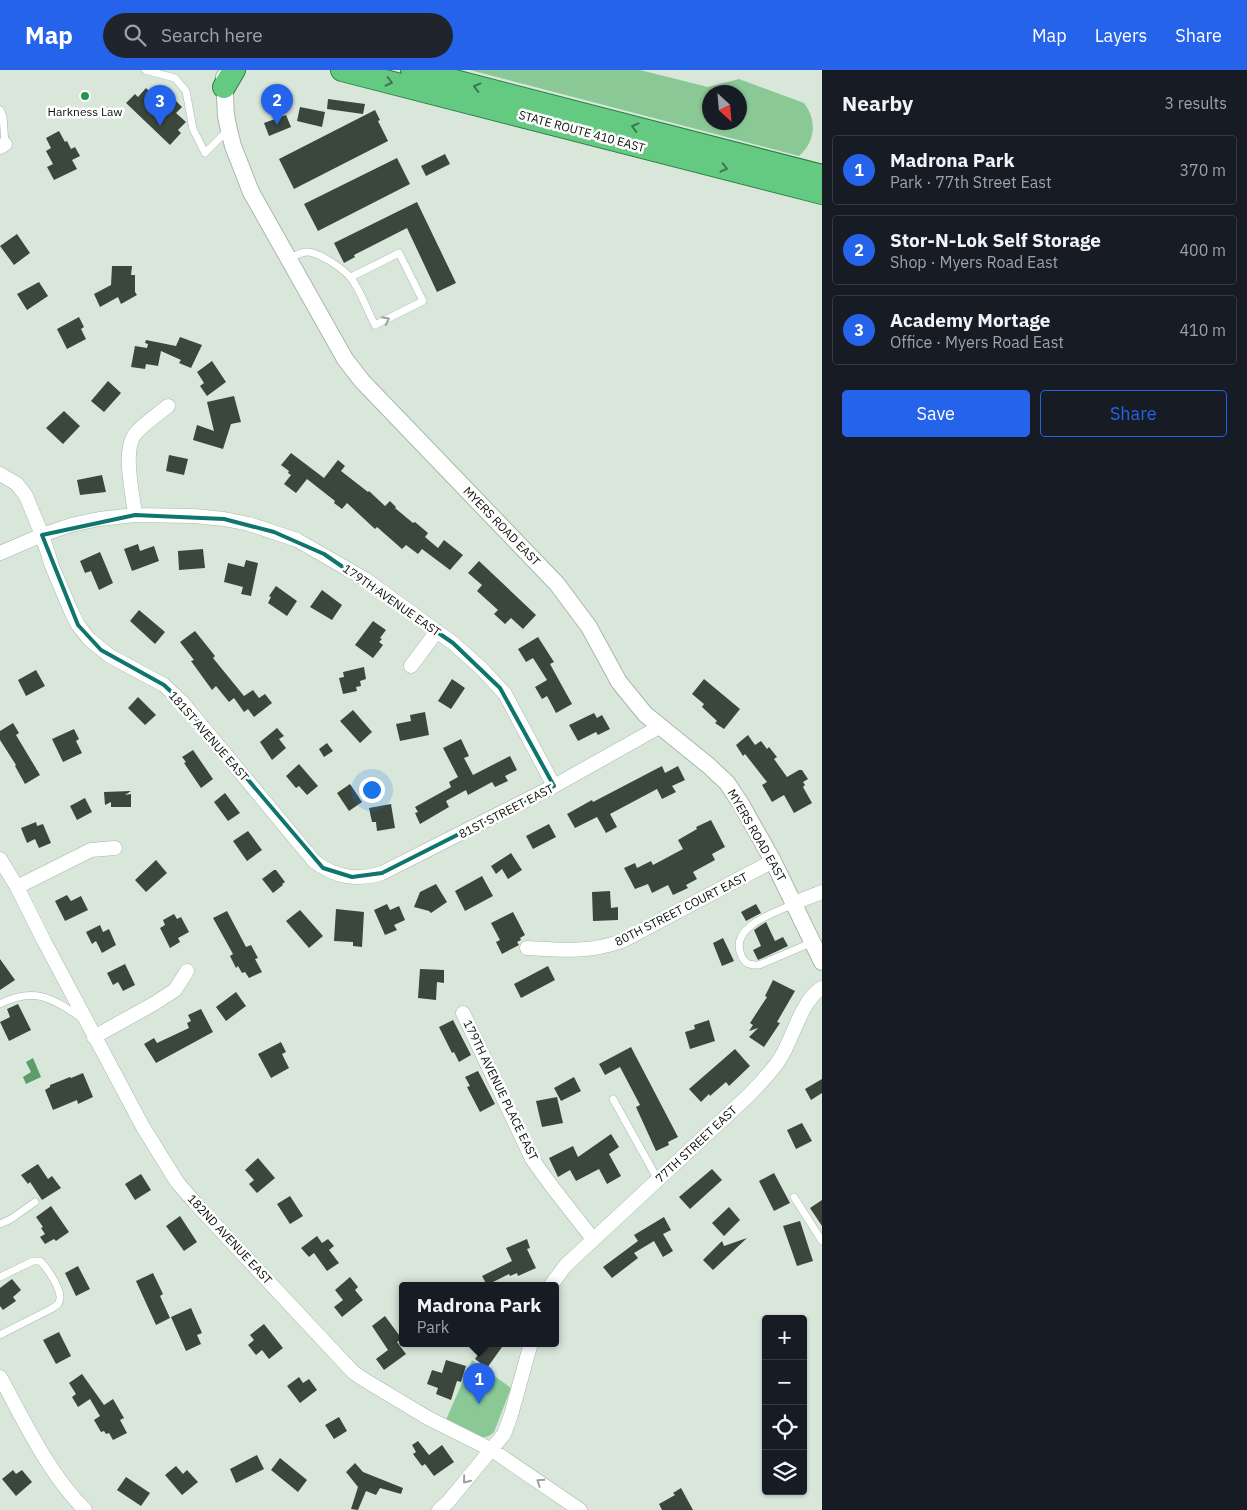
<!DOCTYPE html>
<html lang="en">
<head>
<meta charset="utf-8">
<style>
  body { margin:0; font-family:"IBM Plex Sans",sans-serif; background:#20242c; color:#f1f3f6 }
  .controls { position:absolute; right:15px; bottom:15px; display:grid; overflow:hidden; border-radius:5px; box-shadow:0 1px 4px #0004 }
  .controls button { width:45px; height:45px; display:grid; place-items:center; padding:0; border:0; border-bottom:1px solid #363941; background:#171b24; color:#f1f3f6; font:25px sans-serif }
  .compass { position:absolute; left:702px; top:15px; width:45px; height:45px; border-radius:50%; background:#171b24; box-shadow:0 1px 4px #0004; rotate:154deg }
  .you { position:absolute; left:371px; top:719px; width:18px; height:18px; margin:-12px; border:4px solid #fff; border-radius:50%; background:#1a73e8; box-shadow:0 0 0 8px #1a73e833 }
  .badge { display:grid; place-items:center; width:32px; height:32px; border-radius:50%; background:#2563eb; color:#fff; font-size:16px; font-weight:700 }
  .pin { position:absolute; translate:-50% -41px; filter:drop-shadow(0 1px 2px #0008) }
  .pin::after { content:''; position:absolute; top:26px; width:18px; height:15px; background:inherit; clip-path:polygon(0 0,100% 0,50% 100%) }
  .popup { position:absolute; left:399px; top:1212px; width:160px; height:65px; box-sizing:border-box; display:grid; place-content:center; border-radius:5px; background:#171b24; filter:drop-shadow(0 1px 4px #0005); font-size:16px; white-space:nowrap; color:#9ea1a6 }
  .popup b { font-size:19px; color:#f1f3f6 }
  .popup::after { content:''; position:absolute; left:50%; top:100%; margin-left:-10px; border:10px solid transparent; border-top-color:#171b24 }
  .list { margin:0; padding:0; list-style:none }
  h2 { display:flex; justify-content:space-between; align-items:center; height:65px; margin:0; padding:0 20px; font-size:21px }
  h2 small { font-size:16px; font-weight:400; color:#9ea1a6 }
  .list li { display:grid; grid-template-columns:32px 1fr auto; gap:15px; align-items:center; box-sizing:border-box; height:70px; margin:0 10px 10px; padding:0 10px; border:1px solid #363941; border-radius:5px }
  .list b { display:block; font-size:19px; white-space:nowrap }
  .list p { margin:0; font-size:16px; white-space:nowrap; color:#9ea1a6 }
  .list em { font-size:16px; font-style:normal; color:#9ea1a6 }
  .actions { display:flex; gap:10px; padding:15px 20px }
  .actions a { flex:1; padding:11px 0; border:1px solid #2563eb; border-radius:5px; text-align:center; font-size:18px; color:#2563eb }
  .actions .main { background:#2563eb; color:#fff }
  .icon { flex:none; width:28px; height:28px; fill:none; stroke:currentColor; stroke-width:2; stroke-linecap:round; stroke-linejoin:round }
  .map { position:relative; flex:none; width:822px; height:1440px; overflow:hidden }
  header { display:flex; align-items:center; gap:30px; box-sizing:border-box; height:70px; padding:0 25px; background:#2563eb; color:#fff }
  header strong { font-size:24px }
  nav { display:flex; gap:28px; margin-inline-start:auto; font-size:18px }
  .search { width:350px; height:45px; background:#20242c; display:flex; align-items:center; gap:12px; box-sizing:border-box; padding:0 18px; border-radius:28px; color:#9ea1a6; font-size:19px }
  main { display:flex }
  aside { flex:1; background:#171b24 }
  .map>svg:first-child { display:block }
</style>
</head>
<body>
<header>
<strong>Map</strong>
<div class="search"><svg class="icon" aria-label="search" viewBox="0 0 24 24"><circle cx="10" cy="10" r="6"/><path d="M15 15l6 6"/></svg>Search here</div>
<nav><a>Map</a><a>Layers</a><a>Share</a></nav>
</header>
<main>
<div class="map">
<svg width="822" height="1440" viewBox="0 0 822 1440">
  <rect width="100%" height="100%" fill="#d9e7db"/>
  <path fill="#8ac996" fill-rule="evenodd" d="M470 0H640L708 17 739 9 804 33C817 50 816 71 799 86ZM710 22H740V52H710Z
    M472 1290 511 1318 494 1362C489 1367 484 1368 477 1367L446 1350Z"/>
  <path fill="#5c9d69" d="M33 988 41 1007 26 1014 23 1007 31 1002 26 992Z"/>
  <path fill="#3b463c" d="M146 18 155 27 163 18 182 37 176 43 186 52 178 60 181 63 170 75 126 33 135 24 138 27Z
    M328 29 365 34 363 44 327 39Z
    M300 37 325 42 322 57 297 51Z
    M375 40 380 50 378 51 388 71 294 119 279 89Z
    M286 45 291 57 269 66 264 53Z
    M59 61 65 72 67 71 71 79 75 77 80 86 72 90 77 99 54 110 47 97 53 94 46 81 51 78 46 68Z
    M445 84 450 94 426 106 421 96Z
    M397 88 410 114 318 161 304 134Z
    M417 132 456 213 437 222 407 158 354 185 355 187 344 193 334 173Z
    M17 164 30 183 14 195 0 176Z
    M112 196H132L131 205H135V222L137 225 121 234 118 227 100 237 94 224 111 215Z
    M39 212 48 226 27 240 17 224Z
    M79 247 84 257 81 259 86 269 67 279 57 259Z
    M180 267 202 275 191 298 179 293 181 290 161 281 158 296 146 294 145 299 131 297 135 276 147 278 148 274 145 273 146 270 176 276Z
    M212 291 226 312 207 326 200 316 204 313 197 302Z
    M108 311 121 323 104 342 91 331Z
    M234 326 241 352 231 354 223 379 193 370 197 355 214 361 207 332Z
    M64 341 80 356 63 374 46 358Z
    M291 383 324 408 338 390 345 396 341 401 368 422 369 421 385 436 390 431 396 437 395 438 413 453 415 452 428 463 425 467 438 478 444 470 463 485 450 500 422 479 418 484 406 475 402 479 377 457 375 459 347 433 342 439 334 433 335 431 307 409 296 423 284 414 291 405 288 403 289 401 281 395Z
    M169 385 188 389 184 405 166 401Z
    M102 405 106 422 80 425 77 410Z
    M138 474 140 481 154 476 159 491 132 501 124 479Z
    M203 479 205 498 179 500 178 481Z
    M100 482 113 513 99 520 91 501 85 503 80 491Z
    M246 490 258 493 251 526 241 524 243 517 224 512 228 493 244 497Z
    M479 491 536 545 523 559 511 548 505 554 494 544 498 540 477 521 482 515 468 503Z
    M276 516 297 531 287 546 268 533 271 527 269 526Z
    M322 520 342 535 332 550 310 537Z
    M139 540 165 562 155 574 130 551Z
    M373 551 386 560 380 568 382 569 379 572 383 575 373 588 355 575Z
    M195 561 215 586 213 588 244 626 253 620 259 628 265 624 272 633 254 647 248 639 244 642 234 628 229 632 216 616 212 620 191 591 194 590 180 572Z
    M538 567 554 592 550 594 572 634 556 643 547 626 542 629 535 617 547 610 533 588 526 592 518 579Z
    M364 597 366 609 360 611 361 616 356 617 357 621 343 624 339 608 344 607 343 602Z
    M36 600 45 616 26 626 18 610Z
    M452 609 465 618 451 639 438 631Z
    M704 609 740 639 724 659 715 653 717 651 702 637 704 634 692 624Z
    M138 627 156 645 145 655 128 638Z
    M353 640 372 662 360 673 340 651Z
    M425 642 429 665 400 671 396 654 411 651 410 645Z
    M594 643 597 648 602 645 610 659 598 665 596 662 578 671 569 655Z
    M13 653 19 663 16 665 40 705 25 714 15 696 16 695 0 670V661Z
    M277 658 284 666 279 669 286 678 272 690 260 672Z
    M74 659 79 669 76 671 82 683 63 692 52 669Z
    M748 665 755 675 761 671 767 679 769 677 777 687 774 689 787 707 799 700H802L808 709 803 712 805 715 803 717 812 733 794 743 784 725 772 732 762 715 767 712 745 684 743 686 736 675Z
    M461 669 469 686 464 688 473 705 510 686 517 700 505 706 508 711 495 717 492 712 468 725 466 720 446 731 449 737 420 754 415 743 418 742 415 737 451 717 449 712 458 707 443 678Z
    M327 673 333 681 324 687 319 679Z
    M193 680 213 709 201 718 184 693 186 692 182 687Z
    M299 694 318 716 307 725 299 716 296 718 286 706Z
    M662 696 665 703 678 696 685 710 672 716 676 722 662 729 657 719 610 744 617 757 606 763 597 747 575 758 567 744 592 730 593 732Z
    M350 714 362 732 349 741 337 723Z
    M131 721 125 725 131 724V737H111V732L105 735 104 722Z
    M225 723 240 743 228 751 214 732Z
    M85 728 92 742 77 750 70 736Z
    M391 734 395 758 377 761 376 752H372L369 738Z
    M711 750 725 777 712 784 715 790 693 802 697 809 686 815 688 818 673 825 668 815 652 823 648 814 635 819 624 798 635 793 637 798 651 791 653 795 683 779 678 770 697 759 696 757Z
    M36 752 37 756 43 754 51 773 39 778 35 769 27 773 21 758Z
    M549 754 556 767 533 779 526 766Z
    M248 761 262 780 247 791 233 771Z
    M511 783 522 800 508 809 502 799 496 804 491 796Z
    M156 790 167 803 146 822 135 810Z
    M274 800H276L285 812 282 814 283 815 273 823 262 809Z
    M482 806 493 826 465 841 455 821Z
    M436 814 447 832 431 843 429 841 414 837 420 822Z
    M610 821 611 838 618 837V850L593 851 592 822Z
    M67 825 71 831 81 826 88 840 65 851 55 831Z
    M387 834 390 840 399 836 405 850 394 855 397 860 385 865 374 840Z
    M756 834 761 843 746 851 741 842Z
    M336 839 364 842 362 877 353 876V872L334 871Z
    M300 840 323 866 309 878 286 851Z
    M227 841 246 877 251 875 258 888 255 889 262 902 249 908 245 902 242 903 238 896 236 898 230 886 233 884 213 848Z
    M513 842 525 865 520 868 521 870 517 872 519 875 502 884 496 872 500 870 491 853Z
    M174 844 177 849 181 847 189 862 178 868 180 872 170 878 160 858 165 855 163 850Z
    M766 852 775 871 783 867 788 876 758 890 753 880 761 876 754 860Z
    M100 855 103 862 109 859 116 875 102 883 96 871 92 874 86 862Z
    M723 868 734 891 722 896 713 873Z
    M0 889 15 910 0 920Z
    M125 894 135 915 123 921 118 912 113 915 107 903Z
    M548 896 555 910 521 928 514 914Z
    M420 899 444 900V913L437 912 436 930 418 928Z
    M773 910 795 921 777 952 780 953 764 977 749 967 758 958 749 961 753 955 750 953 767 927 765 926Z
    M236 922 246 936 226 951 216 937Z
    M18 934 31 960 9 971 0 952 10 947 7 939Z
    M201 939 213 962 156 993 144 974 154 968 157 973 189 958 187 953 191 951 188 945Z
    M453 950 471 985 459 992 454 982 452 983 439 957Z
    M709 950 715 971 690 979 685 962 695 959 694 955Z
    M281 972 286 982 282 984 289 998 271 1008 258 984Z
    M631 977 678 1067 668 1072 669 1075 656 1081 636 1037 640 1035 620 997 605 1005 599 994Z
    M735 979 750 996 729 1016 726 1012 710 1026 709 1024 701 1032 689 1019Z
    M478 1001 495 1034 480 1042 467 1017 470 1016 465 1007Z
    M83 1003 93 1027 78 1034 77 1030 53 1040 45 1020 50 1017V1015L70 1007 71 1008Z
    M574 1007 581 1021 561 1031 554 1018Z
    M822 1009V1023L811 1030 805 1019Z
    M557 1027 563 1053 542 1057 536 1031Z
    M802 1053 812 1071 796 1079 787 1060Z
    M611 1064 619 1077 609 1084 621 1106 607 1114 599 1099 576 1111 570 1100 558 1107 549 1088 573 1076 578 1087Z
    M258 1088 275 1108 257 1123 249 1114 254 1110 245 1100Z
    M38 1094 48 1109 52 1106 61 1118 42 1130 30 1112 28 1114 21 1105Z
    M712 1099 722 1110 690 1139 679 1127Z
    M774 1103 790 1133 774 1141 759 1111Z
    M141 1104 151 1120 135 1130 125 1114Z
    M290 1126 303 1146 290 1154 277 1134Z
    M822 1130V1156L810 1138Z
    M51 1136 69 1162 56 1171 54 1169 45 1174 40 1167 45 1164 41 1158 43 1157 36 1147Z
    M729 1137 740 1150 724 1166 712 1153Z
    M180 1146 197 1172 184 1181 166 1156Z
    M664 1147 671 1160 663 1164 673 1181 663 1187 654 1171 634 1183 638 1188 612 1208 603 1197 638 1171 634 1165Z
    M800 1151 813 1191 797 1196 783 1156Z
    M317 1166 322 1173 328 1169 334 1176 329 1180 339 1193 327 1201 314 1183 309 1187 301 1178Z
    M747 1168 713 1200 703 1190 722 1171 724 1176Z
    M527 1169 530 1178 527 1179 536 1198 518 1206 517 1203 510 1206 509 1204 487 1215 482 1206 512 1191 506 1178Z
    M78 1196 90 1219 76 1226 65 1203Z
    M153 1203 163 1224 160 1226 170 1248 156 1255 136 1211Z
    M350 1207 358 1217 355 1220 363 1230 342 1247 334 1237 343 1230 335 1220Z
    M12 1209 21 1220 13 1227 16 1231 3 1240 0 1236V1218Z
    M191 1238 202 1263 197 1265 201 1274 186 1281 171 1247Z
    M385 1246 402 1269 397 1272 406 1284 384 1300 376 1289 388 1280 372 1256Z
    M264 1254 283 1278 269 1289 262 1280 256 1285 248 1275 254 1270 250 1265Z
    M59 1262 71 1286 56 1294 43 1270Z
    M486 1273H496L502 1277 487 1298 475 1289Z
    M446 1290 466 1296 461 1312 457 1311 451 1330 436 1324 438 1318 427 1314 432 1300 442 1303Z
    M82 1304 104 1335 113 1329 124 1348 120 1350 127 1363 113 1370 109 1363 106 1364 104 1361 101 1362 94 1350 100 1346 90 1329 78 1337 72 1327 76 1324 69 1313Z
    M299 1307 303 1313 309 1309 317 1320 300 1333 287 1316Z
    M339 1347 347 1361 334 1369 325 1355Z
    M418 1371 429 1385 442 1375 454 1392 434 1406 425 1394 422 1396 413 1384 416 1382 412 1375Z
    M257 1385 264 1399 236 1413 230 1399Z
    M280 1388 307 1410 298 1422 271 1400Z
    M355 1393 363 1402 403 1418 401 1424 380 1418 376 1425 366 1421 358 1440 351 1439 358 1417 346 1402Z
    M176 1396 183 1404 187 1400 198 1412 182 1425 165 1405Z
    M13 1400 16 1404 22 1400 32 1412 16 1426 2 1409Z
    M126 1407 150 1423 141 1436 117 1420Z
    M681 1418 693 1440H662L659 1434 675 1425 673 1423Z"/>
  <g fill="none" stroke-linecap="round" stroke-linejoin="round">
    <g stroke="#a9b7ab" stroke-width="8">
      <path id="service" d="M145 0 175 8 186 21 193 59 205 83 228 60
        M0 40 3 46 5 74
        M289 189C294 186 301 182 307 182 319 182 342 198 350 207 358 215 369 244 375 255L423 231 399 183 351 207
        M794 834C774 843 727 857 742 887 746 895 751 895 759 895L813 872
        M0 934C33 917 51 927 80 947
        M613 1029 658 1110
        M794 1127 822 1171
        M0 1154 11 1149 35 1132
        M0 1207 33 1191H40C47 1198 66 1224 58 1234 56 1236 54 1237 51 1239L0 1265"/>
    </g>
    <g stroke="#a9b7ab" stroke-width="15">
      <path id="minor" d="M0 77 5 74
        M0 404 17 414 26 426 42 465 52 496 71 541 78 555 89 569 110 586 164 615 182 632 314 791C334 807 358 811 382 803L554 716 661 656
        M135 445C133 424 122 381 135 364 144 353 157 345 168 336
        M0 483 42 465 71 455 99 449 135 445 194 446 224 449 249 454 297 470 365 509 453 573 482 599 505 624 554 716
        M411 596 437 561
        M0 789 17 817 44 871 143 1057 177 1112 196 1134 353 1302 363 1309 428 1348 492 1380 580 1440
        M17 817 91 780 115 778
        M794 833 822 822
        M527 878C562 880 588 883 622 871L773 791
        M463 943 532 1089 553 1118 593 1169
        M94 967 155 933 175 920 187 901
        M551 1215 566 1195 749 1025C760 1013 773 1001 781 987 793 968 802 929 822 918
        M0 1307C25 1352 48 1403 85 1440
        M439 1440 448 1432 504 1364 511 1345 531 1273"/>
    </g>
    <g stroke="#a9b7ab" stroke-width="18">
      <path id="tertiary" d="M224 7 226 46 229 60 233 76 251 122 345 289 362 311 557 514 589 557 619 612 645 644 709 696 727 713 741 734 773 791 822 892"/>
    </g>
    <g stroke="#2c8044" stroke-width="24">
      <path id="trunk" d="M342 0 822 123
        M412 0 822 106
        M224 17 234 0"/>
    </g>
    <use href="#service" stroke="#fff" stroke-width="7"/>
    <use href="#minor" stroke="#fff" stroke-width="14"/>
    <use href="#tertiary" stroke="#fff" stroke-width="16"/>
    <use href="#trunk" stroke="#64ca82" stroke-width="22"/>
  </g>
  <defs><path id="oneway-chevron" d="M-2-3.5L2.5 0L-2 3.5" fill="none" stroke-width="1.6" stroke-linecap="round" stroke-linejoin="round" transform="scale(1.25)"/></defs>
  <g stroke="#3d774d">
    <use href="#oneway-chevron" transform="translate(389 12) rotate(14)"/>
    <use href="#oneway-chevron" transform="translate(477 17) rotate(-166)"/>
    <use href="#oneway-chevron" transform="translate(635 57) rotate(-166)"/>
    <use href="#oneway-chevron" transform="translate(724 98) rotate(14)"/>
  </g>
  <g stroke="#9ea09e">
    <use href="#oneway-chevron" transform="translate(386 250) rotate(-27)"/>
    <use href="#oneway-chevron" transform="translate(466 1410) rotate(129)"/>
    <use href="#oneway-chevron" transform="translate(540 1412) rotate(-146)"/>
  </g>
  <path fill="none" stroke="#0f766e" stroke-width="4" stroke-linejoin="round" d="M135 445 224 449 274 462 324 484 453 573 500 618 554 716 382 803 352 807 323 798 182 632 164 615 101 580 78 555 42 465Z"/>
  <circle fill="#2a934a" stroke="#fff" stroke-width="2" cx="85" cy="26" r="5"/>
  <g text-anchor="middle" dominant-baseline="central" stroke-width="5" stroke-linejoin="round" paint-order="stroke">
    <g font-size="12" fill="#0d110d" stroke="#fff">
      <text x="85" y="41">Harkness Law</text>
    </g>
    <g font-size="12" fill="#0d110d" stroke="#fff">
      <text transform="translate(582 61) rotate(15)">STATE ROUTE 410 EAST</text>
      <text transform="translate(502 456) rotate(46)">MYERS ROAD EAST</text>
      <text transform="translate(392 530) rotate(35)">179TH AVENUE EAST</text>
      <text transform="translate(209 666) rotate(49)">181ST AVENUE EAST</text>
      <text transform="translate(506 741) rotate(-27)">81ST STREET EAST</text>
      <text transform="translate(757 765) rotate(60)">MYERS ROAD EAST</text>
      <text transform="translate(681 839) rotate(-27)">80TH STREET COURT EAST</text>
      <text transform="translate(501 1020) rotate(64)">179TH AVENUE PLACE EAST</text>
      <text transform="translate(696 1074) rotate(-43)">77TH STREET EAST</text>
      <text transform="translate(230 1169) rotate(47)">182ND AVENUE EAST</text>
    </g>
  </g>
</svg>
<div class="controls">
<button>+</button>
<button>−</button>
<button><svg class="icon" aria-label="locate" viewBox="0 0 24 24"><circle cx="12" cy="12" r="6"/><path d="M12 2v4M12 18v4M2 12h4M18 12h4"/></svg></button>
<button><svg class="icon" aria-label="layers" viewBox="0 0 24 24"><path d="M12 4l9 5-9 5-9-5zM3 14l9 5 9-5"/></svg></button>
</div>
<svg class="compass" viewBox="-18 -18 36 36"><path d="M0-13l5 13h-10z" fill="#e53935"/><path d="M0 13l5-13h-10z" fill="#9ea1a6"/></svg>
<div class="you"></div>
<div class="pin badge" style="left:479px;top:1334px">1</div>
<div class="popup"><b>Madrona Park</b>Park</div>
<div class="pin badge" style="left:277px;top:55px">2</div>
<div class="pin badge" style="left:160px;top:56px">3</div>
</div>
<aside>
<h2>Nearby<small>3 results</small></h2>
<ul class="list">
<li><span class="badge">1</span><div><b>Madrona Park</b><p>Park · 77th Street East</p></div><em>370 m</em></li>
<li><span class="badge">2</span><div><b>Stor-N-Lok Self Storage</b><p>Shop · Myers Road East</p></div><em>400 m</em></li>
<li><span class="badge">3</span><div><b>Academy Mortage</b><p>Office · Myers Road East</p></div><em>410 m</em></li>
</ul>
<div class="actions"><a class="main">Save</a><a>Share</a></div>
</aside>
</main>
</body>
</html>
